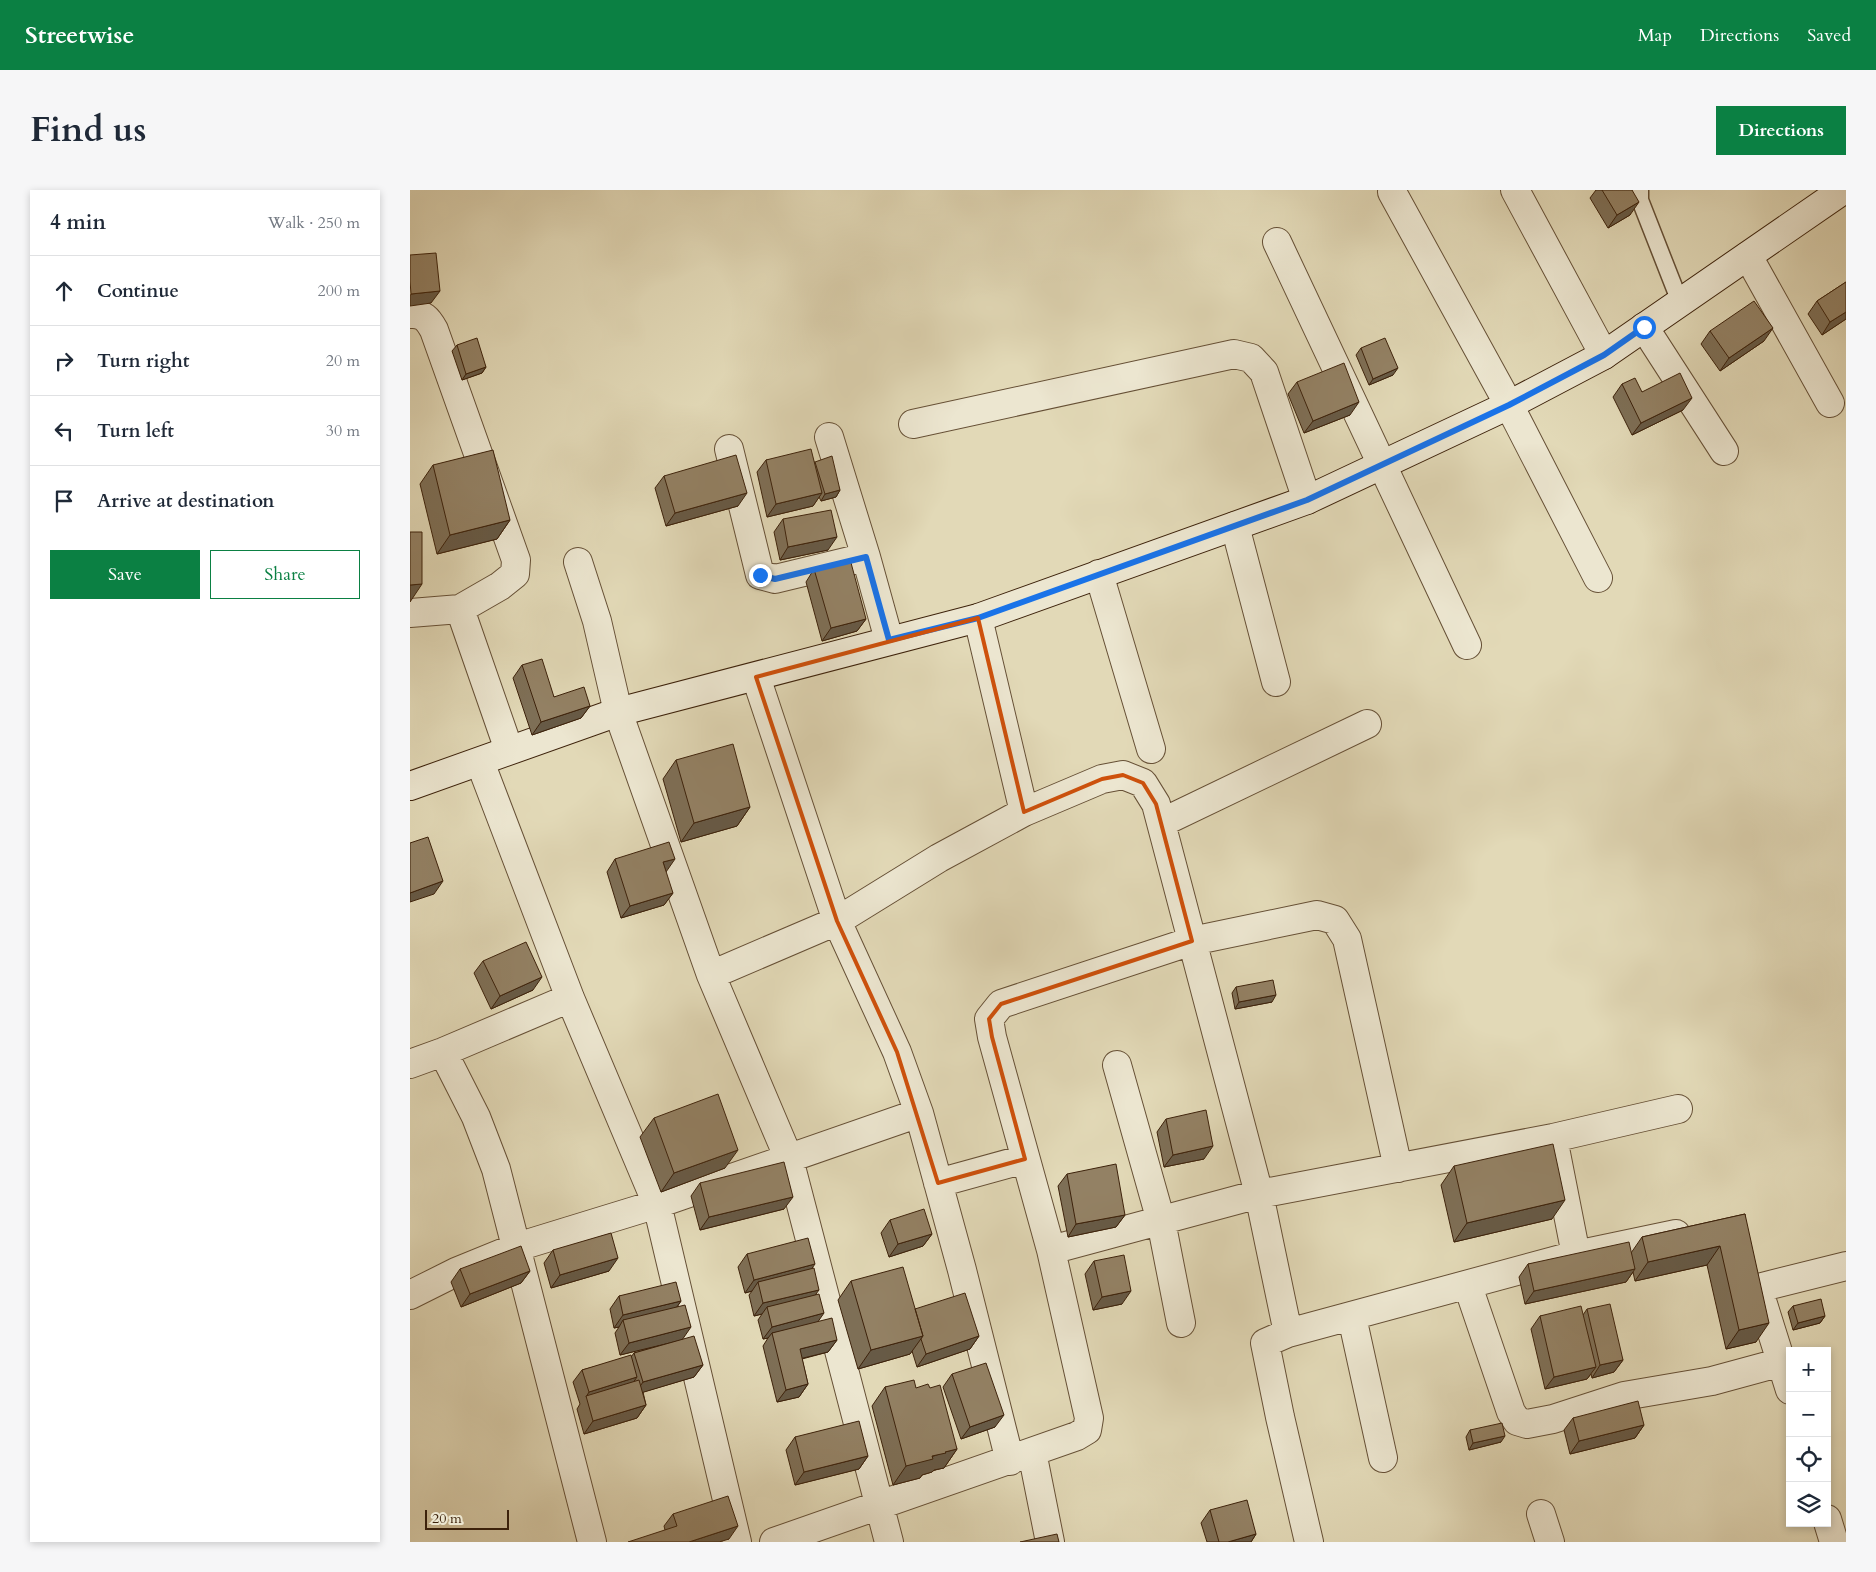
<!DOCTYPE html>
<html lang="en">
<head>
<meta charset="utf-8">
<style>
  body { margin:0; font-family:Cardo,serif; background:#f6f6f7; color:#1f2937 }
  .controls { position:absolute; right:15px; bottom:15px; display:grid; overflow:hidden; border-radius:0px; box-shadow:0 2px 8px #0003 }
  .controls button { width:45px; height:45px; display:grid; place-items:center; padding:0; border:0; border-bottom:1px solid #e0e1e3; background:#fff; color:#1f2937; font:25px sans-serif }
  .scale { position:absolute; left:15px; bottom:12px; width:84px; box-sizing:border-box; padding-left:5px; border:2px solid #3d220b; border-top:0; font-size:14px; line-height:18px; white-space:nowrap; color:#3d220b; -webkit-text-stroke:4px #ece6d0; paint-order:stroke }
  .stop { position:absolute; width:15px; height:15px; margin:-11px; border:4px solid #1a73e8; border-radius:50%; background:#fff }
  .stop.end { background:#1a73e8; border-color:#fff; box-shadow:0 1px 5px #0008 }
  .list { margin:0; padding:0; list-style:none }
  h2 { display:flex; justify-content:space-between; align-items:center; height:65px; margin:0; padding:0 20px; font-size:21px }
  h2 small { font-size:16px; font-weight:400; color:#747a83 }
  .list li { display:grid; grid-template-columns:32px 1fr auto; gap:15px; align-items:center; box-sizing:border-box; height:70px; padding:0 20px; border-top:1px solid #e0e1e3 }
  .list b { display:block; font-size:19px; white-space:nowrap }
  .list em { font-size:16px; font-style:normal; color:#747a83 }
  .actions { display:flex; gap:10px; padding:15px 20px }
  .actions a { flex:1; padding:11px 0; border:1px solid #0b8043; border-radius:0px; text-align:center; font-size:18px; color:#0b8043 }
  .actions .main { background:#0b8043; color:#fff }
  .icon { flex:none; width:28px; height:28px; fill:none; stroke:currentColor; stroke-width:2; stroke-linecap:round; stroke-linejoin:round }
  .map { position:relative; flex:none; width:1436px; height:1352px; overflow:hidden; border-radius:0px }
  header { display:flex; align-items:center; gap:30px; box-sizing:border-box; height:70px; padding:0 25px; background:#0b8043; color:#fff }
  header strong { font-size:24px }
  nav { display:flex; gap:28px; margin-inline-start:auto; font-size:18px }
  .intro { display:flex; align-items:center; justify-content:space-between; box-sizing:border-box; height:120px; padding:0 30px }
  h1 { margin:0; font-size:35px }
  .button { padding:12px 22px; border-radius:0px; background:#0b8043; color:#fff; font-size:18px; font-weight:700 }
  main { display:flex; gap:30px; padding:0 30px }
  aside { flex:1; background:#fff; border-radius:0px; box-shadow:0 2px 8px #0003 }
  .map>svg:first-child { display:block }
</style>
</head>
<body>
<header>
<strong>Streetwise</strong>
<nav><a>Map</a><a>Directions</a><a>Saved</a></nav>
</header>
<div class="intro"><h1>Find us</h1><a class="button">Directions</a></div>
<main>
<aside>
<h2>4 min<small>Walk · 250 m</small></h2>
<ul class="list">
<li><svg class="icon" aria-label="ahead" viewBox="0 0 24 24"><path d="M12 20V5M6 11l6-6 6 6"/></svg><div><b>Continue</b></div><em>200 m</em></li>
<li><svg class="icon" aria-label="right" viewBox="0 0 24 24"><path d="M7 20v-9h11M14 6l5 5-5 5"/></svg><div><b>Turn right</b></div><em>20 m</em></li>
<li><svg class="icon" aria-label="left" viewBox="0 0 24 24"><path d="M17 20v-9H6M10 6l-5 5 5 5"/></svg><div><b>Turn left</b></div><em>30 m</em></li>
<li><svg class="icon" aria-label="arrive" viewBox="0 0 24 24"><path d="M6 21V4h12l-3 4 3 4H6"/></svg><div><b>Arrive at destination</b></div></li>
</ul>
<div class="actions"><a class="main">Save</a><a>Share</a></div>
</aside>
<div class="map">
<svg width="1436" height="1352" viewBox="0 0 1436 1352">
  <rect width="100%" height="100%" fill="#e2d9b7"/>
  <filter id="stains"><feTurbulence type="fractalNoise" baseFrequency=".004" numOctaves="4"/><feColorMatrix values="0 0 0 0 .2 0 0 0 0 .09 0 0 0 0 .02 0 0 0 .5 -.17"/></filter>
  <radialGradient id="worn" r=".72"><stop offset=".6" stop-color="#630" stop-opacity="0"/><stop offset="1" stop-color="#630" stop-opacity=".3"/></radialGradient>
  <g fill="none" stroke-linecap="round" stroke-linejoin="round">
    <g stroke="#665036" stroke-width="19">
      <path id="lane" d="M1230 0V10L1270 112"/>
    </g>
    <g stroke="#665036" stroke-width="30">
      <path id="street" d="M1105 0 1194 165
        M982 2 1099 215 1188 388
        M867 52 1057 455
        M1338 66 1420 213
        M0 124C13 123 18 129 24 140L106 370 105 384 90 396 50 419
        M1234 137 1314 261
        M503 234 824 164 841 168 854 182 897 310
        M419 247 456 367 479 450
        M319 259 350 385 365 389 456 367
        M825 336 866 492
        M168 372 187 431 208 522 301 785 379 969 479 1352
        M689 384 741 559
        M0 423 50 419 99 560
        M568 428 614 622
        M346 487 427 731 487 862 509 923 552 1080 600 1271
        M70 572 160 808 247 1014 327 1352
        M751 633 957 534
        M301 785 427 731 529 668 614 622 692 589 713 585 733 593 746 614 849 1004 1143 948 1268 919
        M33 862 66 927 86 979 182 1352
        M0 874 33 862 160 808
        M707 875 751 1031 771 1133
        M1143 948 1166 1065
        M528 993 615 969
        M641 1060 849 1004 878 1143 855 1153 870 1227 899 1352
        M1058 1096 1101 1222 1107 1231 1117 1234 1143 1229 1214 1206 1302 1191 1372 1172
        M1348 1098 1380 1200
        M1348 1098 1436 1076
        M0 1105 46 1082 107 1057 247 1014 509 923
        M942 1127 973 1268
        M878 1143 1166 1065 1266 1044
        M622 1262 640 1352
        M1131 1324 1140 1352
        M1417 1329 1424 1352
        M364 1352 667 1246 677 1240 679 1228 641 1060 582 847 579 829 591 814 782 751 907 725 925 730 937 749 988 978"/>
    </g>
    <g stroke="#3d220b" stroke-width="30">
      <path id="secondary" d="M0 596 208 522 568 428 897 310 1099 215 1194 165 1433 0"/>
    </g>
    <use href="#lane" stroke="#ece6d0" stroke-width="16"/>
    <use href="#street" stroke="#ece6d0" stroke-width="28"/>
    <use href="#secondary" stroke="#ece6d0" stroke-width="28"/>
  </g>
  <path fill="#7e6f56" stroke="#3d220b" d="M1186 0H1222L1220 25 1198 38 1180 8Z
    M1436 92V129L1412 145 1398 124 1407 111Z
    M1300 141 1354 151 1310 181 1291 154Z
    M47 155 76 177 72 183 52 190 42 161Z
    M951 158 983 185 959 195 946 165Z
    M887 192 940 225 894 243 878 204Z
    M1212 194 1232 202 1273 220 1222 245 1203 207Z
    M356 270 405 272 430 300 426 307 411 311 409 307 403 316 357 327 347 282Z
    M23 275 100 330 87 349 27 364 10 294Z
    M254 286 328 316 256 336 245 298Z
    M373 329 418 360 370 370 364 342Z
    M404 379 456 429 447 441 412 451 396 392Z
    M112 475 144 507 180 516 171 528 122 545 103 488Z
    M266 570 340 617 327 636 271 652 253 589Z
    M205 669 263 703 254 715 211 728 197 682Z
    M73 771 123 800 81 819 64 783Z
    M826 797 862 812 825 819 822 803Z
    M244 928 315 978 251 1002 230 947Z
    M756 929 794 969 754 977 747 942Z
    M1044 976 1142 1029 1044 1052 1031 995Z
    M657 984 715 1025 706 1037 658 1047 648 996Z
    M290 993 374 1019 290 1040 281 1006Z
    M1335 1024 1346 1152 1316 1159 1297 1075 1225 1091 1223 1082 1216 1092 1115 1114 1109 1087 1118 1074 1221 1063 1232 1047Z
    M480 1030 522 1044 513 1056 479 1067 471 1043Z
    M143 1060 199 1081 141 1098 134 1073Z
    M337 1064 401 1079 406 1105 408 1132 427 1150 418 1162 392 1169 398 1194 389 1207 367 1212 353 1156 358 1148 353 1149 348 1130 352 1124 344 1126 339 1105 342 1101 335 1103 328 1077Z
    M684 1071 712 1114 683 1120 675 1084Z
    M50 1079 120 1081 111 1093 51 1117 41 1092Z
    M441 1091 505 1119 569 1146 560 1159 507 1177 502 1161 500 1164 448 1179 428 1110Z
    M209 1106 271 1111 267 1117 272 1149 293 1175 284 1187 233 1202 236 1215 227 1228 174 1244 167 1219 170 1214 163 1192 172 1180 221 1167 224 1163 261 1152 210 1165 205 1143 209 1137 204 1138 200 1119Z
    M1383 1116 1415 1126 1410 1133 1383 1140 1378 1122Z
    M1177 1119 1213 1170 1204 1182 1182 1188 1181 1184 1177 1189 1135 1199 1121 1139 1130 1126 1173 1125Z
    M542 1184 585 1237 551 1249 533 1197Z
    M475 1197 506 1198 547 1259 534 1278 524 1280 522 1282 512 1285 510 1288 483 1295 462 1216Z
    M1163 1228 1234 1235 1225 1248 1160 1264 1154 1240Z
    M1060 1240 1091 1252 1059 1260 1056 1247Z
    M385 1247 458 1266 449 1279 385 1295 376 1260Z
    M800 1320 846 1344 841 1352H797L791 1333Z
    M263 1324 319 1349 255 1340 254 1336Z"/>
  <path fill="#675a46" stroke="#3d220b" d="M1229 12 1220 25 1198 38 1207 25Z
    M30 101 21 113 0 116V106L1 104Z
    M1436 122V129L1412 145 1420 132Z
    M1363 138 1354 151 1310 181 1319 168Z
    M76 177 72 183 52 190 56 184Z
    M988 178 983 185 959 195 963 189Z
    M1282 208 1273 220 1222 245 1231 233Z
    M949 212 940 225 894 243 903 231Z
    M430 300 426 307 411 311 415 304Z
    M337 303 328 316 256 336 265 323Z
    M412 303 403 316 357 327 366 314Z
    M100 330 87 349 27 364 40 345Z
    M427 347 418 360 370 370 378 357Z
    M12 394 0 412V395Z
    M456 429 447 441 412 451 421 438Z
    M180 516 171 528 122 545 131 532Z
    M340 617 327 636 271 652 284 633Z
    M265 669 256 682 253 672Z
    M33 691 24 704 0 712V703Z
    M263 703 254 715 211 728 220 716Z
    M132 787 123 800 81 819 90 806Z
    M866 805 862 812 825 819 829 812Z
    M803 956 794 969 754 977 763 965Z
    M328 960 315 978 251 1002 264 983Z
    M383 1007 374 1019 290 1040 299 1027Z
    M1155 1010 1142 1029 1044 1052 1057 1033Z
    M715 1025 706 1037 658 1047 666 1034Z
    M522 1044 513 1056 479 1067 488 1054Z
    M1310 1056 1297 1075 1225 1091 1238 1072Z
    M208 1068 199 1081 141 1098 150 1085Z
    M405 1074 396 1087 348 1092 342 1101 335 1103 344 1090Z
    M1225 1079 1216 1092 1115 1114 1124 1101Z
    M120 1081 111 1093 51 1117 60 1104Z
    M409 1100 400 1112 357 1117 352 1124 344 1126 353 1113Z
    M721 1101 712 1114 683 1120 692 1107Z
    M271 1111 262 1124 213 1130 209 1137 204 1138 213 1125Z
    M414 1123 405 1136 362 1143 358 1148 353 1149 362 1137Z
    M1415 1126 1410 1133 1383 1140 1388 1133Z
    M1359 1133 1346 1152 1316 1159 1329 1140Z
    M281 1137 272 1150 210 1165 219 1153Z
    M513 1146 500 1164 448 1179 461 1160Z
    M569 1146 560 1159 507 1177 516 1164Z
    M427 1150 418 1162 381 1171 390 1159Z
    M1213 1170 1204 1182 1182 1188 1190 1175Z
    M293 1175 284 1187 224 1205 233 1192Z
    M1186 1177 1177 1189 1135 1199 1144 1187Z
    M227 1187 218 1200 176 1207 179 1202Z
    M398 1194 389 1207 367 1212 376 1200Z
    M236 1215 227 1228 174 1244 183 1231Z
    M594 1225 585 1237 551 1249 560 1237Z
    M1234 1235 1225 1248 1160 1264 1169 1251Z
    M1095 1246 1091 1252 1059 1260 1063 1253Z
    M547 1259 534 1278 524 1280 522 1282 512 1285 510 1288 483 1295 496 1276 535 1262Z
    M458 1266 449 1279 385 1295 394 1282Z
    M328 1336 319 1349 309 1352H279Z
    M846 1344 841 1352H818Z"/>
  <path fill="#938164" stroke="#3d220b" d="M1192 0H1222L1229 12 1207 25Z
    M26 63 30 101 1 104 0 91V65Z
    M1436 92V122L1420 132 1407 111Z
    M1344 111 1363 138 1319 168 1300 141Z
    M67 148 76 177 56 184 47 155Z
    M975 148 988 178 963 189 951 158Z
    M934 173 949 212 903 231 887 192Z
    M1270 183 1282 208 1231 233 1212 194 1225 188 1232 202Z
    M401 259 412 303 366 314 356 270Z
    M83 260 100 330 40 345 23 275Z
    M326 265 337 303 265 323 254 286Z
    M422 266 430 300 415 304 405 272Z
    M421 320 427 347 378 357 373 329Z
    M0 342H12V394L0 395Z
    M440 369 456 429 421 438 404 379Z
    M132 469 144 507 174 497 180 516 131 532 112 475Z
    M323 554 340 617 284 633 266 570Z
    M18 647 33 691 0 703V653Z
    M259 652 265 669 253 672 263 703 220 716 205 669Z
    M116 752 132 787 90 806 73 771Z
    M863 790 866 805 829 812 826 797Z
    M308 904 328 960 264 983 244 928Z
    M796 920 803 956 763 965 756 929Z
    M1143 954 1155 1010 1057 1033 1044 976Z
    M374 972 383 1007 299 1027 290 993Z
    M706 974 715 1025 666 1034 657 984Z
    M514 1019 522 1044 488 1054 480 1030Z
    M1335 1024 1359 1133 1329 1140 1310 1056 1238 1072 1232 1047Z
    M201 1043 208 1068 150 1085 143 1060Z
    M398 1048 405 1074 344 1090 337 1064Z
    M1219 1052 1225 1079 1124 1101 1118 1074Z
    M111 1056 120 1081 60 1104 50 1079Z
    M714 1065 721 1101 692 1107 684 1071Z
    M493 1077 513 1146 461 1160 441 1091Z
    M404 1078 409 1100 353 1113 348 1092Z
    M266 1092 271 1111 213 1125 209 1106Z
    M555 1103 569 1146 516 1164 511 1149 513 1146 505 1119Z
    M409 1104 414 1123 362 1137 357 1117Z
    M1411 1109 1415 1126 1388 1133 1383 1116Z
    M1200 1114 1213 1170 1190 1175 1177 1119Z
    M275 1115 281 1137 219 1153 213 1130Z
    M1171 1116 1186 1177 1144 1187 1130 1126Z
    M422 1128 427 1150 390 1159 398 1194 376 1200 362 1143Z
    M284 1146 293 1175 233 1192 224 1163Z
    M221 1165 227 1187 179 1202 172 1180Z
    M576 1173 594 1225 560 1237 542 1184Z
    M229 1190 236 1215 183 1231 176 1206Z
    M504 1190 506 1198 518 1194 520 1198 530 1195 547 1259 535 1262 536 1263 522 1266 523 1269 496 1276 475 1197Z
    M1228 1211 1234 1235 1169 1251 1163 1228Z
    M449 1231 458 1266 394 1282 385 1247Z
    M1092 1233 1095 1246 1063 1253 1060 1240Z
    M318 1306 328 1336 279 1352H218L267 1336 263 1324Z
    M837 1310 846 1344 818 1352H809L800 1320Z
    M647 1344 649 1352H610Z"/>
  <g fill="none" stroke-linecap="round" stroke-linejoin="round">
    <path stroke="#1a73e8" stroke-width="6" d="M350 385 365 389 456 367 479 450 568 428 897 310 1099 215 1194 165 1234 137"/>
  </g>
  <path fill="none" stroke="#ce510c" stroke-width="4" stroke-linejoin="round" d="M568 428 614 622 692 589 713 585 733 593 746 614 782 751 591 814 579 829 582 847 615 969 528 993 487 862 427 731 346 487Z"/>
  <rect width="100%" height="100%" filter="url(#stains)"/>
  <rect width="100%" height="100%" fill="url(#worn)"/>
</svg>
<div class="controls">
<button>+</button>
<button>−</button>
<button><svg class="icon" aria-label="locate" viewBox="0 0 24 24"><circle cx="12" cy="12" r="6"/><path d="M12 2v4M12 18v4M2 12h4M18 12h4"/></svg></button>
<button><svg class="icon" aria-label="layers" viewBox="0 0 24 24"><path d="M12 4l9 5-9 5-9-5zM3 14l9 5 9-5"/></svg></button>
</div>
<div class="scale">20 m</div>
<div class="stop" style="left:1234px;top:137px"></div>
<div class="stop end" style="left:350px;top:385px"></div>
</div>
</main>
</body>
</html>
